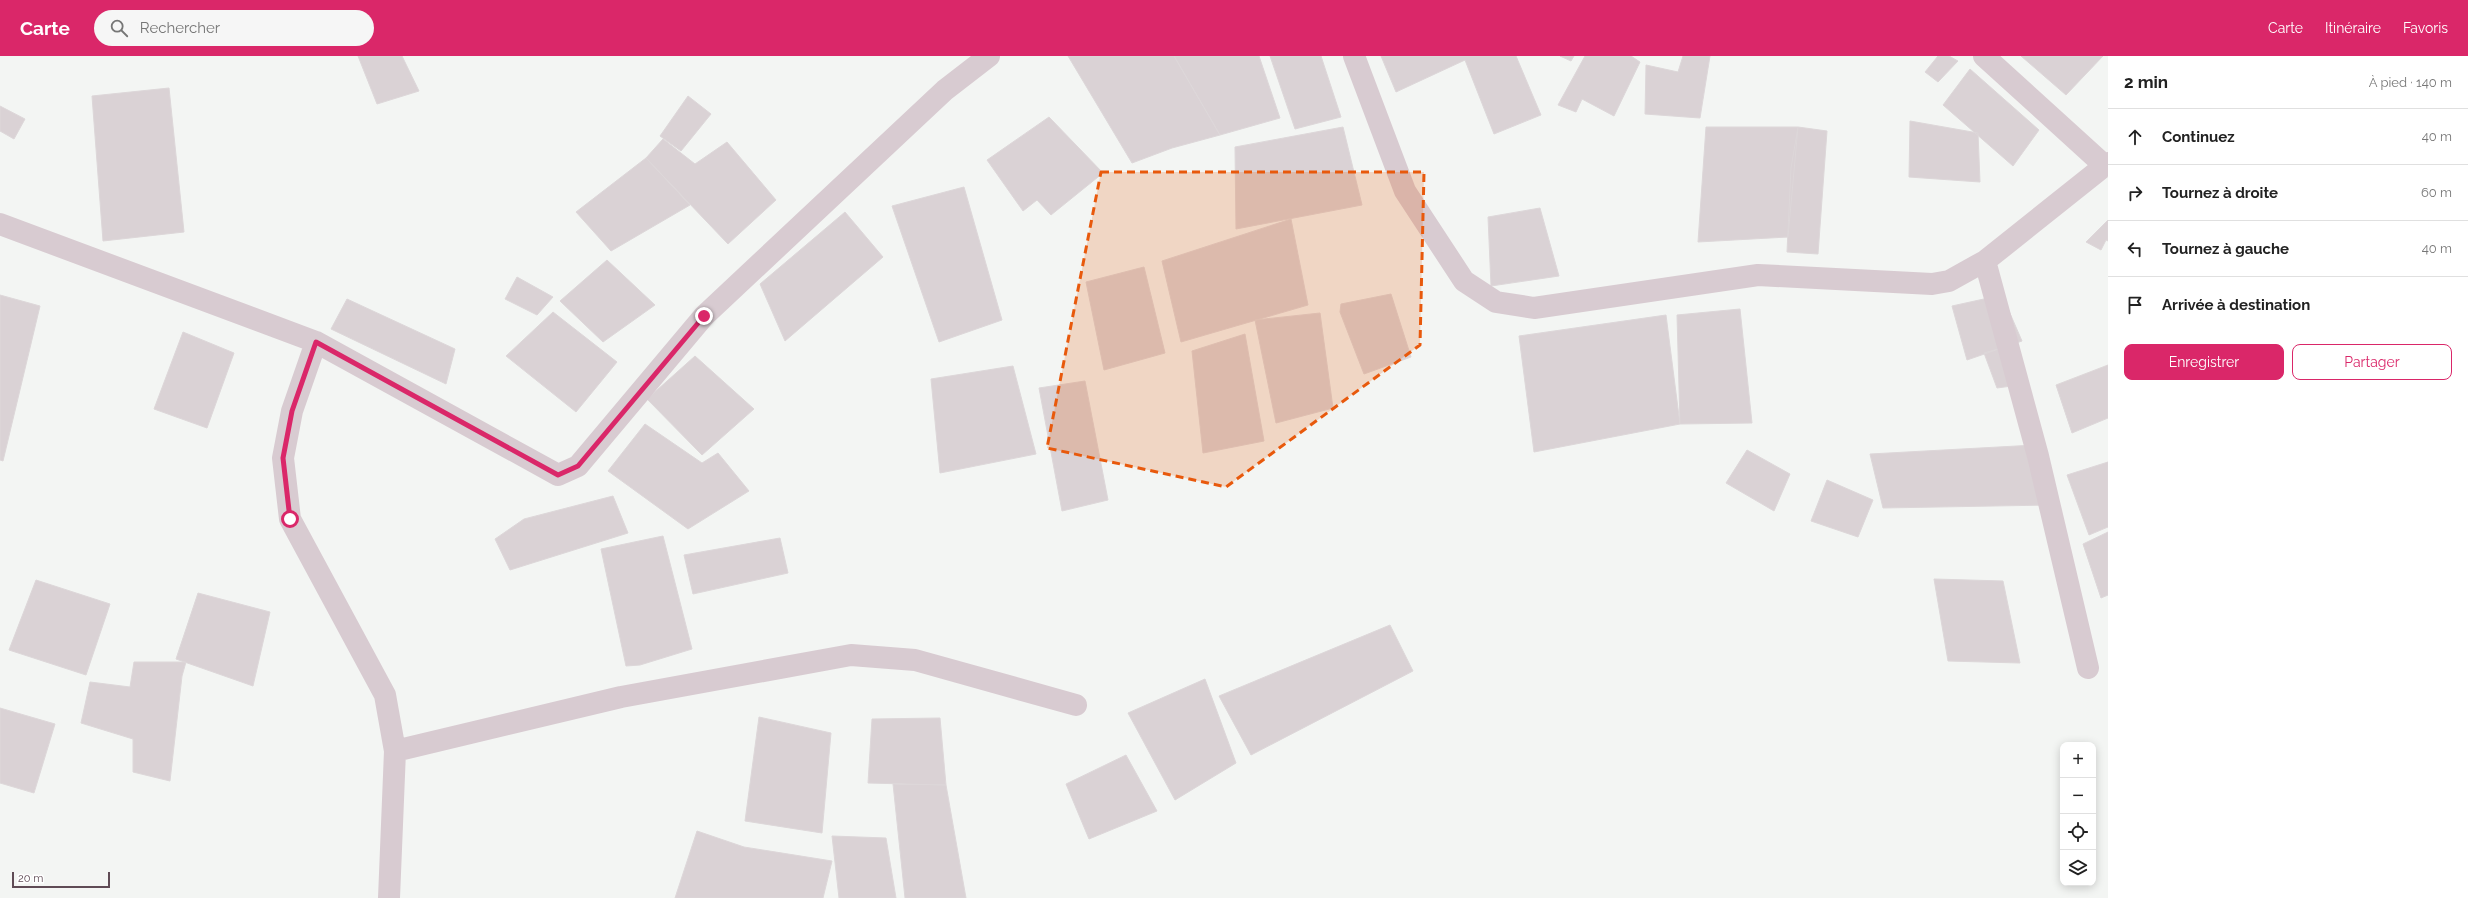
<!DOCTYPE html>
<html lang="fr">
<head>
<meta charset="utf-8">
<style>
  body { margin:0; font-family:Raleway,sans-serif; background:#f6f6f6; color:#222 }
  .controls { position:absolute; right:12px; bottom:12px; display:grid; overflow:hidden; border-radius:8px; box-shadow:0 2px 10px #0003 }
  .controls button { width:36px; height:36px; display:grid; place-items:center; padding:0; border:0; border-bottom:1px solid #e0e0e0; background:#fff; color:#222; font:20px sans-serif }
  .scale { position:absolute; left:12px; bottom:10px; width:98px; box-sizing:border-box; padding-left:4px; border:2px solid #5f4b55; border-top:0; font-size:11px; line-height:14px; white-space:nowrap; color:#5f4b55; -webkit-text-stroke:3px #fff; paint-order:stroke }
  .stop { position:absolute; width:12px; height:12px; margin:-9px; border:3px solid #da2769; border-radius:50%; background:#fff }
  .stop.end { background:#da2769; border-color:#fff; box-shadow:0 1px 4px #0008 }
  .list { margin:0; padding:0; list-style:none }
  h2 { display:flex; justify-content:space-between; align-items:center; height:52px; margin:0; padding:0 16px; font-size:17px }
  h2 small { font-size:13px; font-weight:400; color:#767676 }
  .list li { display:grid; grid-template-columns:26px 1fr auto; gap:12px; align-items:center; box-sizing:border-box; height:56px; padding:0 16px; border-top:1px solid #e0e0e0 }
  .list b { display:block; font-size:15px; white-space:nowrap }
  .list em { font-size:13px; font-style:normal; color:#767676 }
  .actions { display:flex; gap:8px; padding:12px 16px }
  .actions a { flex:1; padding:9px 0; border:1px solid #da2769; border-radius:8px; text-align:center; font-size:14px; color:#da2769 }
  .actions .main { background:#da2769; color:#fff }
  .icon { flex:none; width:22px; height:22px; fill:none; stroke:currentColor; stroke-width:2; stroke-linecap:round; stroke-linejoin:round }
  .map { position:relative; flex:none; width:2108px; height:842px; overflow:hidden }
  header { display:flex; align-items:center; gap:24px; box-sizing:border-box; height:56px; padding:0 20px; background:#da2769; color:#fff }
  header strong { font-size:19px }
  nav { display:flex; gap:22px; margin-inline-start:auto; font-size:14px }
  .search { width:280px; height:36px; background:#f6f6f6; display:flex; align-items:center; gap:10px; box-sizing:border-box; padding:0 14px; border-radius:22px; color:#767676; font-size:15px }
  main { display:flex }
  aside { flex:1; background:#fff }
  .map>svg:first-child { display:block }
</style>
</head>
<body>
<header>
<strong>Carte</strong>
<div class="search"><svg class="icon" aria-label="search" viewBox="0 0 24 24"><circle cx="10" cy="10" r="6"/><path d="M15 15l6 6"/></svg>Rechercher</div>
<nav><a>Carte</a><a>Itinéraire</a><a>Favoris</a></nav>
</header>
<main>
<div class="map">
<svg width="2108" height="842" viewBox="0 0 2108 842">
  <rect width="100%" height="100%" fill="#f3f5f3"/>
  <path fill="#dad2d5" stroke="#ddd7d9" d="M358 0H402L419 35 377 48Z
    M1068 0H1174L1220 79 1172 92 1132 107Z
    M1174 0H1259L1280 62 1220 79Z
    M1270 0H1321L1341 61 1295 73Z
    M1381 0H1516L1541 59 1494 78 1465 4 1396 36Z
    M1560 0H1574L1571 5Z
    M1585 0H1631L1640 6 1614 60 1582 43 1576 56 1558 49Z
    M1683 0H1710L1700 62 1645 58 1646 9 1678 16Z
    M1938 0H1949L1958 5 1938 26 1925 16Z
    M2021 0H2103L2066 39Z
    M1970 13 2039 74 2013 110 1943 49Z
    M169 32 184 176 103 185 92 40Z
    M688 40 711 58 681 95 660 80Z
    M0 50 25 63 14 83 0 75Z
    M1049 61 1103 117 1051 159 1037 144 1023 155 987 104Z
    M1910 65 1978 77 1980 126 1909 121Z
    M1343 71 1362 149 1236 173 1235 91Z
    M1706 71H1798L1788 181 1698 186Z
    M1798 71 1827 75 1818 198 1787 196 1791 112Z
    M663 83 695 108 727 86 776 144 728 188 646 102Z
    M646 102 690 149 611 195 576 156Z
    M964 131 1002 264 939 286 892 150Z
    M1540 152 1559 220 1491 230 1488 161Z
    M845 156 883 201 785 285 760 228Z
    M1291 163 1308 249 1181 286 1162 205Z
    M2108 164V185L2106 184 2101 194 2086 186Z
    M607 204 655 249 603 286 560 245Z
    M1144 211 1165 297 1104 314 1086 226Z
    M517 221 553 241 537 259 505 243Z
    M1391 238 1411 301 1364 318 1340 256 1341 248Z
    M0 239 40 250 3 405 0 404Z
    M2002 239 2022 285 1967 304 1952 250Z
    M347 243 455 293 446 328 331 273Z
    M1740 253 1752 367 1680 368 1677 259Z
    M553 256 617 306 576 356 506 300Z
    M1320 257 1333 352 1276 367 1255 264Z
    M1666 259 1680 368 1534 396 1519 280Z
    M183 276 234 297 207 372 154 353Z
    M1245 278 1264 385 1203 397 1192 295Z
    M2008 290 2019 329 1997 332 1984 297Z
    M695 300 754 353 702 399 647 343Z
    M2108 309V362L2072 377 2056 329Z
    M1013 310 1036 398 940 417 931 323Z
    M1085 325 1108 444 1062 455 1039 332Z
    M645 368 702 407 718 397 749 435 688 473 608 415Z
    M2035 389 2050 449 1883 452 1870 398Z
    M1747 394 1790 418 1774 455 1726 427Z
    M2108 406V471L2089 479 2067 419Z
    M1827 424 1873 444 1858 481 1811 465Z
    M613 440 628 477 510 514 495 483 524 463Z
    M2108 476V539L2101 542 2083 488Z
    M663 480 692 593 640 609 626 610 601 493Z
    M780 482 788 517 693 538 684 499Z
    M1934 523 2003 525 2020 607 1948 605Z
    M36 524 110 548 86 619 9 594Z
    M198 537 270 556 253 630 176 603Z
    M1390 569 1413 615 1251 699 1219 640Z
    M134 606H186L182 620 170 725 133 716V683L81 667 90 626 130 631Z
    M1205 623 1236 707 1175 744 1128 657Z
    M0 652 55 668 34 737 0 727Z
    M759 661 831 677 822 777 745 765Z
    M940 662 946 729 868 727 872 663Z
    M1126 699 1157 755 1089 783 1066 728Z
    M893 728 946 729 966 842H905Z
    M697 775 744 791 832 805 823 842H675Z
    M832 780 886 782 896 842H839Z"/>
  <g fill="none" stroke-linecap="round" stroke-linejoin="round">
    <path stroke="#d8cbd1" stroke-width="22" d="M1354 0 1405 135 1464 225 1496 246 1534 252 1758 219 1932 228 1949 225 1985 205 2108 107
      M1984 0 2105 110
      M0 168 316 286
      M1985 205 2038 400 2088 612
      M395 695 621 641 851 599 915 604 1076 649
      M389 842 395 695 385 639 290 463 283 402 292 355 316 286 558 419 578 410 704 260 945 34 989 0"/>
  </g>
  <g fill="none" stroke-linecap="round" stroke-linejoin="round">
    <path stroke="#da2769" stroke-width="5" d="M290 463 283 402 292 355 316 286 558 419 578 410 704 260"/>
  </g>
  <path fill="#e8590c" fill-opacity="0.2" stroke="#e8590c" stroke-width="3" stroke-dasharray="8 5" stroke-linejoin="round" d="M1101 116H1424L1420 289 1226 431 1047 392Z"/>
</svg>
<div class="controls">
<button>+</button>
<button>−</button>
<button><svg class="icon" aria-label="locate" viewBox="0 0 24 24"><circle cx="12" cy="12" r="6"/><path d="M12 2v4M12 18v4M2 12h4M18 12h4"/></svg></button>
<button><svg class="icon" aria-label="layers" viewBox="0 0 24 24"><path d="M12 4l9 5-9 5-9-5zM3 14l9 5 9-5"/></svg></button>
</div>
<div class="scale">20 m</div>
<div class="stop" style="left:290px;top:463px"></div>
<div class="stop end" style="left:704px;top:260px"></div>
</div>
<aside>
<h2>2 min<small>À pied · 140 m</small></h2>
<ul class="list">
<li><svg class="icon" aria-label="ahead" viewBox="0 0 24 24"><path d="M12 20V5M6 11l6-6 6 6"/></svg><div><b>Continuez</b></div><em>40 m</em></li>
<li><svg class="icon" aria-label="right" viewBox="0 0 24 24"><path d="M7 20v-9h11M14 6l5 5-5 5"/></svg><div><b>Tournez à droite</b></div><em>60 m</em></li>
<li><svg class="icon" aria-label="left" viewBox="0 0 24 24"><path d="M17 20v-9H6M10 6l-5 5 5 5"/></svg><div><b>Tournez à gauche</b></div><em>40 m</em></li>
<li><svg class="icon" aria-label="arrive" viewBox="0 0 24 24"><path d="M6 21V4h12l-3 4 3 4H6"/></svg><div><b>Arrivée à destination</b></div></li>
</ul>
<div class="actions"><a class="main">Enregistrer</a><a>Partager</a></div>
</aside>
</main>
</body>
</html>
